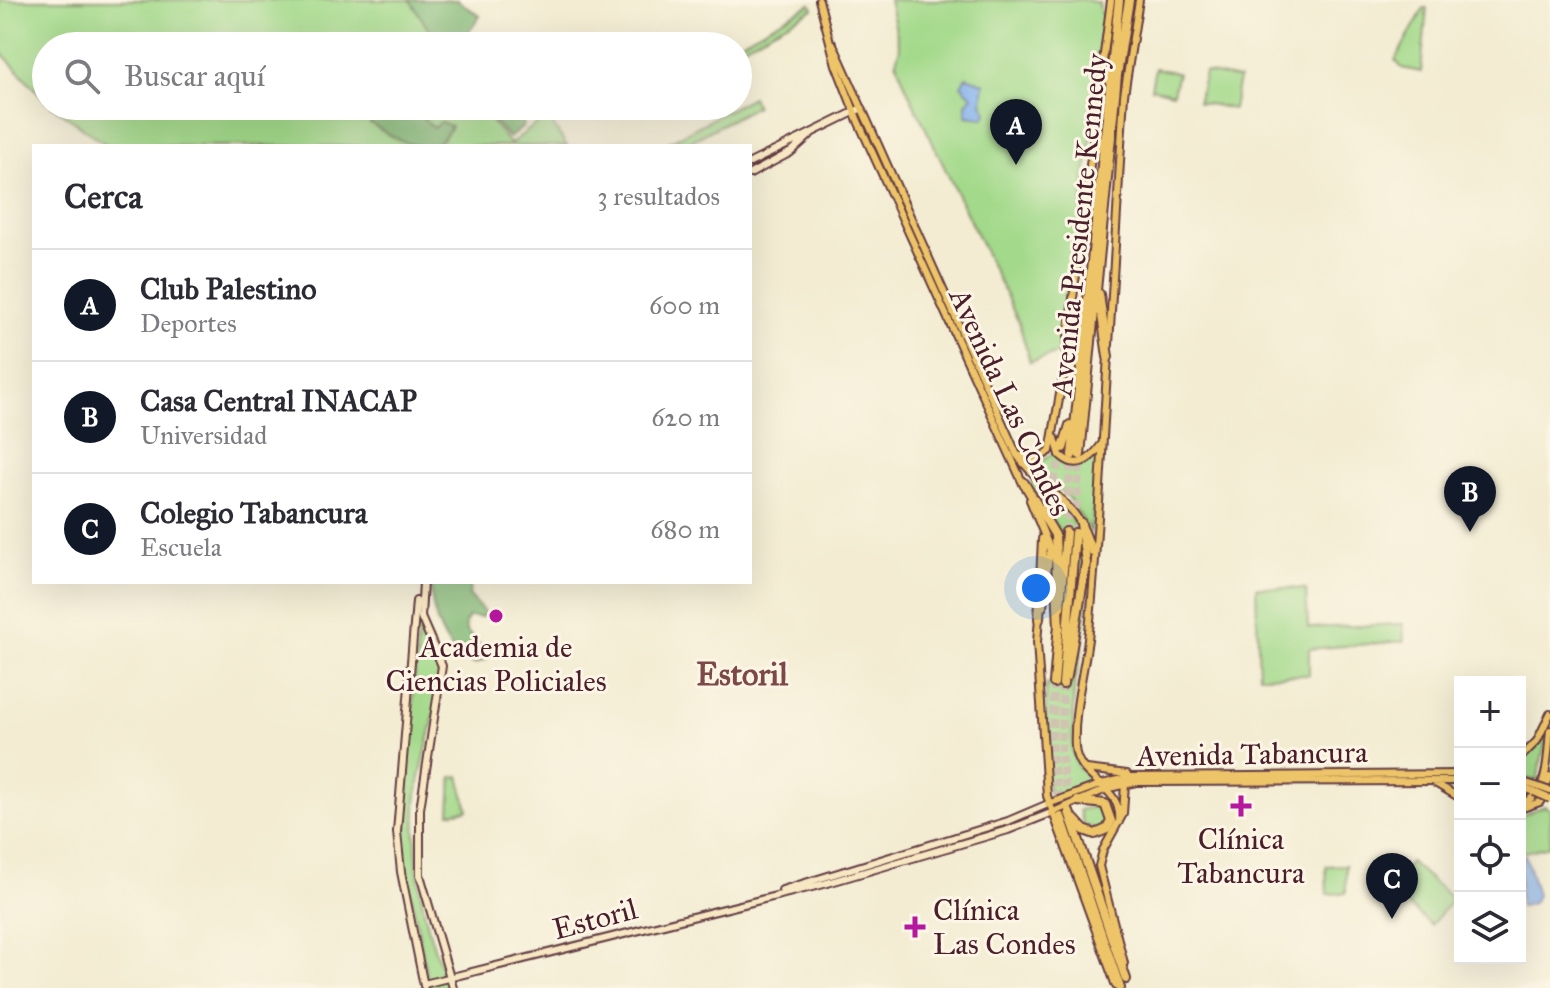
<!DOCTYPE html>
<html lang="es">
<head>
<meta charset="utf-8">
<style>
  body { margin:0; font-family:"IM FELL Great Primer",serif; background:#f7f7f7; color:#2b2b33 }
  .controls { position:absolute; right:24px; bottom:24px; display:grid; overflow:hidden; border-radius:0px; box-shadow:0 8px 32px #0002 }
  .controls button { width:72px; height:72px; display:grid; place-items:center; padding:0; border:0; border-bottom:2px solid #e1e1e2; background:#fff; color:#2b2b33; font:40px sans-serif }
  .you { position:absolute; left:1036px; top:588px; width:28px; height:28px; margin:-20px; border:6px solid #fff; border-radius:50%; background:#1a73e8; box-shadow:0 0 0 12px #1a73e833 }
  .badge { display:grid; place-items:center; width:52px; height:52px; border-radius:50%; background:#111827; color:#fff; font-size:26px; font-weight:700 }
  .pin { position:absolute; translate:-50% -66px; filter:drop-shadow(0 2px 4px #0008) }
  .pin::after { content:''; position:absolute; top:42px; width:28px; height:24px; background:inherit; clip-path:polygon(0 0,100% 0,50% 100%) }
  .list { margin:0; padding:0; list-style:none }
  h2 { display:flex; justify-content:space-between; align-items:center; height:104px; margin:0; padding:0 32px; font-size:34px }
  h2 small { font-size:26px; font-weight:400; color:#7c7c81 }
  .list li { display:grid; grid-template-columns:52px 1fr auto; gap:24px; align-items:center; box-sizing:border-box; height:112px; padding:0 32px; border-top:2px solid #e1e1e2 }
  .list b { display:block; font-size:30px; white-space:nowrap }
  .list p { margin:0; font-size:26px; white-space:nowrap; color:#7c7c81 }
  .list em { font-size:26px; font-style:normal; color:#7c7c81 }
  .icon { flex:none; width:44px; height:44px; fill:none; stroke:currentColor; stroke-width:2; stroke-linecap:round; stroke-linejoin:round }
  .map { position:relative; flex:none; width:1550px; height:988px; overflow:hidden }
  .search { position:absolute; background:#fff; box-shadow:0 8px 32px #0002; left:32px; top:32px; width:720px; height:88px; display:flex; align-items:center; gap:20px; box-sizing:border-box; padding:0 28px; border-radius:44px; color:#7c7c81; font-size:30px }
  .panel { position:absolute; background:#fff; box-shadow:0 8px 32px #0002; left:32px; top:144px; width:720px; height:440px; border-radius:0px }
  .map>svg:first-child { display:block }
</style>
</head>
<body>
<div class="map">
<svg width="1550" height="988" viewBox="0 0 1550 988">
  <rect width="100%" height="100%" fill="#fcf5e5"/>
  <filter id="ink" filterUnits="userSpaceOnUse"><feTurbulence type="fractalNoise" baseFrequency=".0125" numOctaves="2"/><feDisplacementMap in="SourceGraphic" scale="16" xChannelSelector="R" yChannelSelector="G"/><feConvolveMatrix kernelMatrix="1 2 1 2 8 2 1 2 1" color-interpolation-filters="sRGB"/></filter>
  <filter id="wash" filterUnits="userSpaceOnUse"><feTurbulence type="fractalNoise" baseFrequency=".006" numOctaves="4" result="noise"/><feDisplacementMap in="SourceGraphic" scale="32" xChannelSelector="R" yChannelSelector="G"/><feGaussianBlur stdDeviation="1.8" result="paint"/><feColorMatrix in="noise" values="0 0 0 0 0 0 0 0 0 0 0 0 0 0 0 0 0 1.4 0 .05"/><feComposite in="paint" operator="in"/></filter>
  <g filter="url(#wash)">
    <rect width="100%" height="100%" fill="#f3ecd2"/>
    <path fill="#a3d98a" stroke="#767c5a" stroke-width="2" d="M0 0H457L480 16 468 33 483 46H46V101L0 51Z
      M889 0H1086L1099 3 1101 14 1108 15 1062 352 1030 362 1019 323 906 87 896 61 900 48Z
      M811 4 813 9 738 49 733 46Z
      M1424 8H1427L1421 72 1402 68 1395 60Z
      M1155 68 1178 73 1173 93 1151 88Z
      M1205 72 1239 79 1233 109 1198 102Z
      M752 97 756 106 682 146H662Z
      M52 106H478L510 144 547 116 567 146H108Z
      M1054 452 1058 459 1072 466 1098 456 1091 532 1067 496 1029 463 1041 462Z
      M1034 481C1097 530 1085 556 1072 628L1077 532 1059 531 1030 483Z
      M1090 563 1085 637 1074 688 1072 751 1079 769 1095 783 1050 799 1046 777V684L1071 685Z
      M1256 587 1306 589 1308 628 1403 624 1404 641 1309 649V675L1259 676Z
      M419 620C426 633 434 645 437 659 447 694 418 764 416 804 413 867 423 930 450 988H429L402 846Z
      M1547 734 1537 781 1520 777V764Z
      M459 776 468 810 450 813 452 777Z
      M1097 806 1107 816 1103 826 1093 829 1083 823 1079 810Z
      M1544 806 1550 809V846L1524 852 1520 842V816Z
      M1410 862 1453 899 1431 925 1388 888Z
      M1346 865V893L1327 894 1326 866Z"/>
    <path fill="#82b976" stroke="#666c50" stroke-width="2" d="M410 0H457L480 16 468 33 479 46H439Z
      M377 106H425L422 117 434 128 441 122 451 126C434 164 395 139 370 123Z
      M480 106H527L522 128 509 138Z
      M431 582H471L469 595 485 613 484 617H469L465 623 466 631 488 653 486 659 475 664C444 656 430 611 431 582Z"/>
    <path fill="#82b1ed" stroke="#66688c" stroke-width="2" d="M966 77 984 83 982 103 987 112 984 118 966 116V103L972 96 961 85Z
      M1525 855 1537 895 1533 903 1520 907V857Z"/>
  </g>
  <g filter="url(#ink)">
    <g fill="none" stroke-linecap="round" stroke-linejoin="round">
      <path stroke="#d1c3b1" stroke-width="8" stroke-dasharray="8 4" stroke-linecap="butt" d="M1046 505 1063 449
        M1066 532 1071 456
        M1075 533 1080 458
        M1054 683 1052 750 1061 817
        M1063 684 1061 752 1069 812"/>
      <g stroke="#633e44" stroke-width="10">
        <path id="secondary" d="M750 163 862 108
          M750 174 791 152 810 135
          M423 582 421 617 442 666 420 809V875L453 988
          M416 601 397 832 401 872 424 986
          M782 890 1008 821 1048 804
          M424 984 824 884 1008 830 1051 813"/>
      </g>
      <g stroke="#633e44" stroke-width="10">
        <path id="primary" d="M819 0 836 65 858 121 1024 486
          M833 44 1017 455C1045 494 1081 501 1092 553
          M1095 123 1111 0
          M1109 345 1124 95 1139 0
          M1066 353 1094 134
          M1108 356C1102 448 1098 540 1089 631 1085 670 1073 707 1075 747 1077 781 1123 784 1119 822
          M1055 438 1060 455C1076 470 1090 461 1101 445
          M1017 455 1035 460 1050 451 1065 365
          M1030 500 1050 549 1043 607
          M1042 512 1048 499 1062 500
          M1039 618 1037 642 1047 796 1116 986
          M1520 758 1537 741 1550 714
          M1087 769 1127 774
          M1520 781 1536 786
          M1435 783 1460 798
          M1520 787 1534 792
          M1520 803C1550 797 1547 755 1550 730
          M1048 804 1102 784 1131 777 1460 774
          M1520 809 1540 802 1550 776
          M1051 813 1109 788 1136 782 1460 781
          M1124 963 1099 866 1103 850 1123 814 1125 784"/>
      </g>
      <g stroke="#633e44" stroke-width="12">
        <path id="motorway" d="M1096 120 1097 148
          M1099 294 1108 357
          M1065 369 1079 315
          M1063 448 1070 425
          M1072 455 1119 0
          M1080 455 1117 75 1129 0
          M1024 483 1055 535 1059 629
          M1060 607 1066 532
          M1039 619 1043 539
          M1067 676 1086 563 1081 523
          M1054 683 1059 624
          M1063 684 1075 533
          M1069 812 1126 979
          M1061 817 1120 988
          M1074 819 1084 830 1095 834 1107 829 1111 821 1105 804 1078 801"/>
      </g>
      <use href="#secondary" stroke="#f8e7c3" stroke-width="6"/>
      <use href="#primary" stroke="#eec469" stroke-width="6"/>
      <use href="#motorway" stroke="#eec469" stroke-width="8"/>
      <g stroke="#633e44" stroke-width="10" stroke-linecap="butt">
        <path id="primary-bridge" d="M1536 786 1550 791
          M1534 792 1550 799"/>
      </g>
      <use href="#primary-bridge" stroke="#eec469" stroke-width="6"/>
    </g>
  </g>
  <g fill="#b5179e" stroke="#fcf5e5" stroke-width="3">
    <circle cx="496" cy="616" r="8"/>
    <path d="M1237 794h8v8h8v8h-8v8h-8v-8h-8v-8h8z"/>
    <path d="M911 915h8v8h8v8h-8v8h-8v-8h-8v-8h8z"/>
  </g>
  <g text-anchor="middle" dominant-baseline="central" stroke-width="6" stroke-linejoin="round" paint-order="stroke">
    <g font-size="30" fill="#4a1f2b" stroke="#fcf5e5">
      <text transform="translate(1079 225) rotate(-84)">Avenida Presidente Kennedy</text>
      <text transform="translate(1010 402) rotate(65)">Avenida Las Condes</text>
      <text transform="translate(1252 754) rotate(-1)">Avenida Tabancura</text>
      <text transform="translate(595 919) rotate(-15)">Estoril</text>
    </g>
    <g font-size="30" fill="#4a1f2b" stroke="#fcf5e5">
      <text x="496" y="647">Academia de<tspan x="496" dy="34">Ciencias Policiales</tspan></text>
      <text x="1241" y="839">Clínica<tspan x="1241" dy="34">Tabancura</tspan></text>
      <text x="933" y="910" text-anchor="start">Clínica<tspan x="933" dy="34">Las Condes</tspan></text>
    </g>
    <g font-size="32" font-weight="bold" fill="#7c4948" stroke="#fcf5e5">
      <text x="742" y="674">Estoril</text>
    </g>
  </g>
</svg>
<div class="controls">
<button>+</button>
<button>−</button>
<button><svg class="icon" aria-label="locate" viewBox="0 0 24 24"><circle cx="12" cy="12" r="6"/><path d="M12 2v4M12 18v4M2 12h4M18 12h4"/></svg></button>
<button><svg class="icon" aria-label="layers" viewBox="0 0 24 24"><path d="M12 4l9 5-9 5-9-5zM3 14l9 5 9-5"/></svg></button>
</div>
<div class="you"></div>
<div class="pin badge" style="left:1016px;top:165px">A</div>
<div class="pin badge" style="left:1470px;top:532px">B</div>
<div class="pin badge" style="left:1392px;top:919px">C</div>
<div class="search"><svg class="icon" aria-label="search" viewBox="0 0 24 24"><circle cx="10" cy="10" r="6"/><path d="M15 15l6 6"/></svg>Buscar aquí</div>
<section class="panel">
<h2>Cerca<small>3 resultados</small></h2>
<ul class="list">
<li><span class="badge">A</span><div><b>Club Palestino</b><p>Deportes</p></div><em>600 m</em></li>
<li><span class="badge">B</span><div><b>Casa Central INACAP</b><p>Universidad</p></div><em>620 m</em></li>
<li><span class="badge">C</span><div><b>Colegio Tabancura</b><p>Escuela</p></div><em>680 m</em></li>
</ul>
</section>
</div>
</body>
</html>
